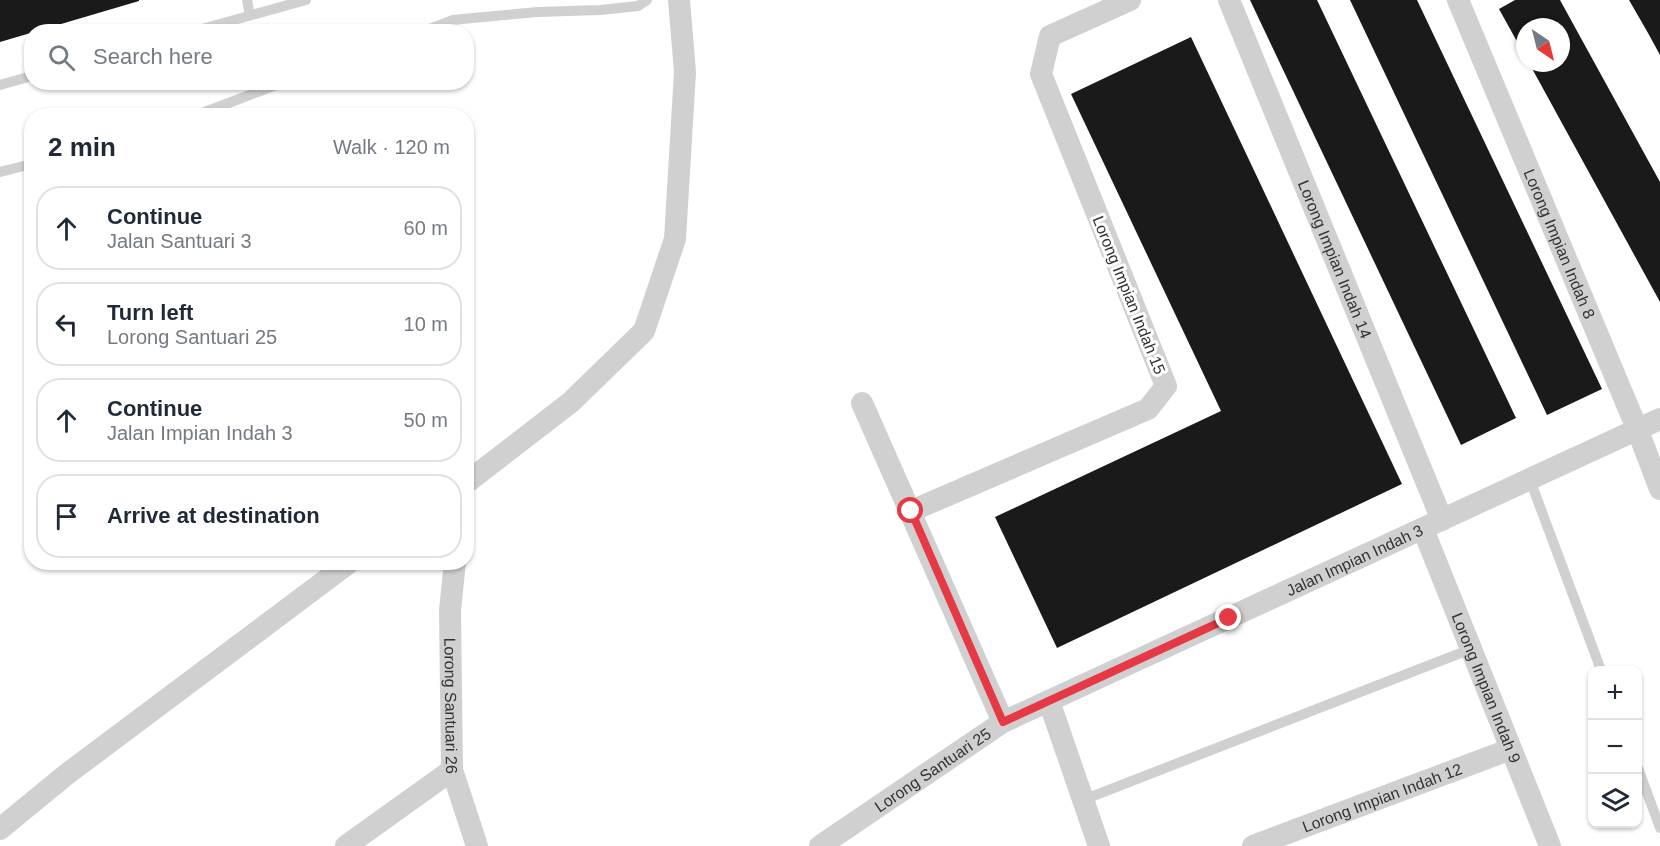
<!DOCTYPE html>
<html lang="en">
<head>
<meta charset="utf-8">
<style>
  body { margin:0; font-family:Arial,sans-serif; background:#f6f6f7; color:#1f2937 }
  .controls { position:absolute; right:18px; bottom:18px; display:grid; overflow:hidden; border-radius:12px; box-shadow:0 2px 4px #0004 }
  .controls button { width:54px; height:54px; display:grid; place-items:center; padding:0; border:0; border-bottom:2px solid #e0e1e3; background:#fff; color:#1f2937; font:30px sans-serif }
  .compass { position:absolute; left:1516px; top:18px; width:54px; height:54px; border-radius:50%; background:#fff; box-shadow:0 2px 4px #0004; rotate:145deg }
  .stop { position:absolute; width:18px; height:18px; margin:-14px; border:4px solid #e63946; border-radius:50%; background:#fff }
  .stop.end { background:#e63946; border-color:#fff; box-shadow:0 2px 6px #0008 }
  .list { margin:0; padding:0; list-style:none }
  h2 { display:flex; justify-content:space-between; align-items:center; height:78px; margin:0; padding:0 24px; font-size:26px }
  h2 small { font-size:20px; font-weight:400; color:#747a83 }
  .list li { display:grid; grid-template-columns:39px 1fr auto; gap:18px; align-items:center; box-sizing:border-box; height:84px; margin:0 12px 12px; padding:0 12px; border:2px solid #e0e1e3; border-radius:24px }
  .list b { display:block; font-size:22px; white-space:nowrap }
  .list p { margin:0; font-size:20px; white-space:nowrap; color:#747a83 }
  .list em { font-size:20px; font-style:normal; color:#747a83 }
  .icon { flex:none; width:33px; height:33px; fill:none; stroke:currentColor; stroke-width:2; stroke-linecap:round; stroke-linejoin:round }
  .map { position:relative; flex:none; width:1660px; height:846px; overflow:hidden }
  .search { position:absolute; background:#fff; box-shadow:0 2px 4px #0004; left:24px; top:24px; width:450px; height:66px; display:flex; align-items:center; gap:15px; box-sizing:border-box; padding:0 21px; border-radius:24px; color:#747a83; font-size:22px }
  .panel { position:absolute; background:#fff; box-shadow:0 2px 4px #0004; left:24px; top:108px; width:450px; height:462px; border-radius:24px }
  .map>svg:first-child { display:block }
</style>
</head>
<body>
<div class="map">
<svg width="1660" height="846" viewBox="0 0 1660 846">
  <rect width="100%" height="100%" fill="#fff"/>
  <path fill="#1a1a1a" d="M0 0H139V1L0 42Z
    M1250 0H1317L1516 418 1461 445Z
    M1350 0H1417L1602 389 1547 415Z
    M1515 0H1560L1660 182V302L1529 63H1561V27H1525V56L1499 9Z
    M1629 0H1660V55L1648 33Z
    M1191 37 1402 484 1057 648 995 517 1221 411 1071 94Z"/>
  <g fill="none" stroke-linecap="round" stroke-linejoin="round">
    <path stroke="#d0d0d0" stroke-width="10" d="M247 0 250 15
      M191 32 306 0
      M422 32 453 20 537 12 600 10 638 6 647 0
      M0 85 32 76
      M194 116 284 82
      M0 172 32 164
      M1530 480 1601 670
      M1638 768 1660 828
      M1083 800 1471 649"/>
    <g stroke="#d0d0d0" stroke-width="22">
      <path id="s1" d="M1229 0 1442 520"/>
      <path id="s2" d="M1458 0 1638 431 1660 489"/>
      <path d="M862 403 1003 722"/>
      <path d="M466 483 571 402 644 331 675 239 685 72 679 0"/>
      <path d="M911 511 1148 409 1166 386 1041 74 1050 36 1130 0"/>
      <path id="s3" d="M1423 529 1550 846"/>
      <path id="s4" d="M455 562 450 610 452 770 477 846"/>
      <path d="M1049 701 1099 846"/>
      <path d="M0 829 67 774 350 562"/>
      <path d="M346 846 452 770"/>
      <path id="s5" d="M820 846 1003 722 1660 419"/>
      <path id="s6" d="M1253 846 1511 749"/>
    </g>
  </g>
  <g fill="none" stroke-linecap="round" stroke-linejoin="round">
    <path stroke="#e63946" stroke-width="8" d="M911 511 1003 722 1229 618"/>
  </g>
  <g text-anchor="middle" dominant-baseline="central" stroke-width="6" stroke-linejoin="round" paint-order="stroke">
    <g font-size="16" fill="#333" stroke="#fff">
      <text stroke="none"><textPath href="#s2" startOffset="264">Lorong Impian Indah 8</textPath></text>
      <text stroke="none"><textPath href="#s1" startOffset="280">Lorong Impian Indah 14</textPath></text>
      <text transform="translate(1129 295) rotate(68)">Lorong Impian Indah 15</text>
      <text stroke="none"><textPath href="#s5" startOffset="608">Jalan Impian Indah 3</textPath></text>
      <text stroke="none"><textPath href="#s3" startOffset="171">Lorong Impian Indah 9</textPath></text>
      <text stroke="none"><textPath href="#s4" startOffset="144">Lorong Santuari 26</textPath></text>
      <text stroke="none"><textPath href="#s5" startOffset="136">Lorong Santuari 25</textPath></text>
      <text stroke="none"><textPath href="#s6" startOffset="138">Lorong Impian Indah 12</textPath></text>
    </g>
  </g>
</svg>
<div class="controls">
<button>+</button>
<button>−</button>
<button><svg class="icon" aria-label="layers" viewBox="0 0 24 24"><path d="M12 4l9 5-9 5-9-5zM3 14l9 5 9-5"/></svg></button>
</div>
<svg class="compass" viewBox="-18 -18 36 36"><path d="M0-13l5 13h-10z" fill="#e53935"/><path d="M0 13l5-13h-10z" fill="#747a83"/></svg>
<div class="stop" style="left:911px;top:511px"></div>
<div class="stop end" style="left:1229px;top:618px"></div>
<div class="search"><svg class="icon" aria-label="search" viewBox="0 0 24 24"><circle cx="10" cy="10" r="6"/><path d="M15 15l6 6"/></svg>Search here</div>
<section class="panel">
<h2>2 min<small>Walk · 120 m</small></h2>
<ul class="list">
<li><svg class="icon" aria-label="ahead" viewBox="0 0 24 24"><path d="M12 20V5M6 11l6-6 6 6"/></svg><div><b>Continue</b><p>Jalan Santuari 3</p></div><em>60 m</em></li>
<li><svg class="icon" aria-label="left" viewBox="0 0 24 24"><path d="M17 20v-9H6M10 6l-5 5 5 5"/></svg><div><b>Turn left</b><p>Lorong Santuari 25</p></div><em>10 m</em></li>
<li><svg class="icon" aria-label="ahead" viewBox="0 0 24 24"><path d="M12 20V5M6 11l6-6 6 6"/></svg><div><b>Continue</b><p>Jalan Impian Indah 3</p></div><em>50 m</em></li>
<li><svg class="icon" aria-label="arrive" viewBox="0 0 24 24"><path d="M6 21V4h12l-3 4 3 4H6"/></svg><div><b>Arrive at destination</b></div></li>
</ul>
</section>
</div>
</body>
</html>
